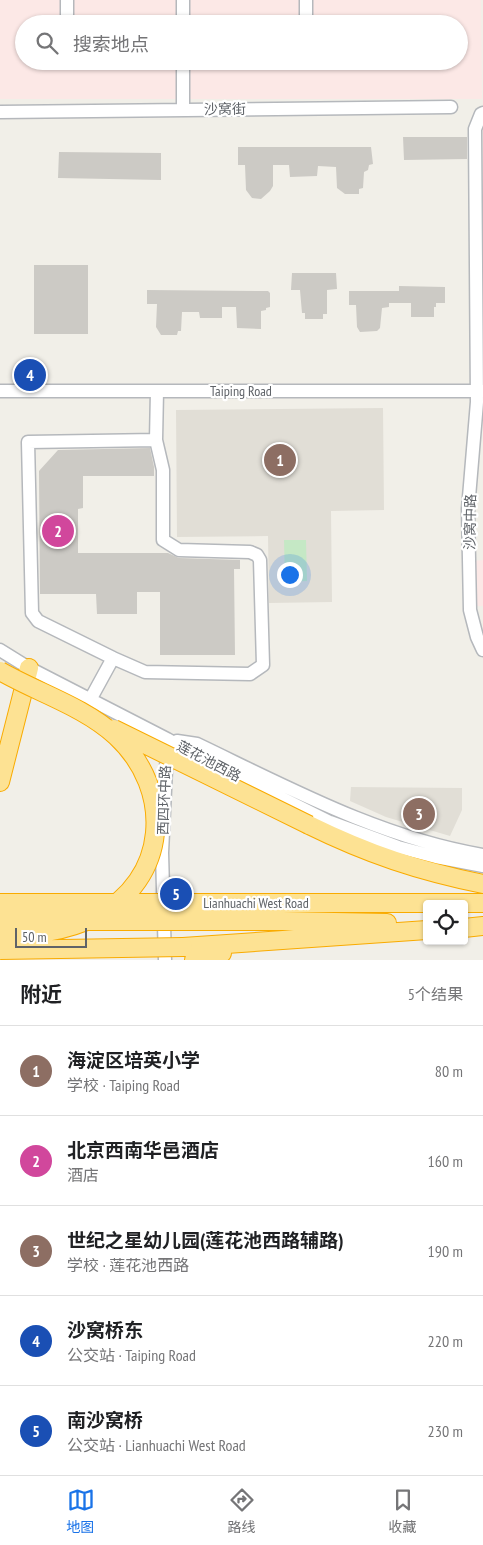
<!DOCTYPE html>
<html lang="zh">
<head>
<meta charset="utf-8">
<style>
  body { margin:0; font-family:"PT Sans Narrow","Noto Sans SC",sans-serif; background:#f2f2f2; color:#202124 }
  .controls { position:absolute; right:15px; bottom:15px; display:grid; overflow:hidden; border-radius:5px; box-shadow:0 1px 4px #0004 }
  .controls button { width:45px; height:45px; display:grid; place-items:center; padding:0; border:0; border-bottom:1px solid #e0e0e0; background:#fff; color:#202124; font:25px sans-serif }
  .scale { position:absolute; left:15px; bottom:12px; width:72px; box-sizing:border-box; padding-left:5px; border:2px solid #5f6368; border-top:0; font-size:14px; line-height:18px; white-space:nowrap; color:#5f6368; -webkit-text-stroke:4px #fff; paint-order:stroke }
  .you { position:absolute; left:289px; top:574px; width:18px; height:18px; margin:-12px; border:4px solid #fff; border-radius:50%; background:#1a73e8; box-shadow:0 0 0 8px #1a73e833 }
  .badge { display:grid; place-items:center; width:32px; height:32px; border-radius:50%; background:#1a73e8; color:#fff; font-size:16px; font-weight:700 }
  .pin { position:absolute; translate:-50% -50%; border:2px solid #fff; box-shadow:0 1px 5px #0006 }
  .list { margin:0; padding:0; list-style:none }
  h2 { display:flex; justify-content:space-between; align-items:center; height:65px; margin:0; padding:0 20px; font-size:21px }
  h2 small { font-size:16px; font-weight:400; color:#757577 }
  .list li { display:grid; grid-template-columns:32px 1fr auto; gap:15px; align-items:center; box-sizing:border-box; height:90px; padding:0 20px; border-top:1px solid #e0e0e0 }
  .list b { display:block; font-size:19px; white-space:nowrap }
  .list p { margin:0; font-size:16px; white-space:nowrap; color:#757577 }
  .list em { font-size:16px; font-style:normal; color:#757577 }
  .icon { flex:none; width:28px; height:28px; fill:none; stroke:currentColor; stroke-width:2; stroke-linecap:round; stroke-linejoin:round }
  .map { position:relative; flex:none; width:483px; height:960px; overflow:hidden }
  .search { position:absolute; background:#fff; box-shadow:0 1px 4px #0004; left:15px; right:15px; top:15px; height:55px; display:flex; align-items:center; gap:12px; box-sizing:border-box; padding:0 18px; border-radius:28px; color:#757577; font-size:19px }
  .sheet { height:515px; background:#fff }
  nav { display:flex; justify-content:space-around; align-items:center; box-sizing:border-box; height:70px; border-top:1px solid #e0e0e0; background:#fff; font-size:14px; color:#757577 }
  nav a { display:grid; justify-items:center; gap:2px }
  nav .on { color:#1a73e8 }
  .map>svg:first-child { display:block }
</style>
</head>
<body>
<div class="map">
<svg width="483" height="960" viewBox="0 0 483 960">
  <rect width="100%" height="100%" fill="#f1efe8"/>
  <path fill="#e1ded6" d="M383 408 384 510 331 511 332 602 269 603 268 536 177 537 176 410Z
    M351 787 462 788V810L450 836 386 817 350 801Z"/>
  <path fill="#fce8e6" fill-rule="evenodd" d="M0 0H481L482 99H0ZM24 24H459V61H24Z
    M483 560V606H473V561Z"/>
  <path fill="#c5e8c5" d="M284 540H306L307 581 285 582Z"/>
  <path fill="#cccac5" d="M403 137H467V159L404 160Z
    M238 147H371L373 164 369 165 368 170 364 172 363 188 359 189V194H345L337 188 336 167 318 166 317 176 290 177 289 165H273V186L270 191 261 199 252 198 246 190 245 165H238Z
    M59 152 161 153V180L58 178Z
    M34 265H88V334H34Z
    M292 273H336L337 289 327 290V314H323V319H305V313H302L300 290H291Z
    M399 286 445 287V303H436V307H434V317H411V303H389V307L382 308 380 328 377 331 360 332 357 327 356 305H349V291H399Z
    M147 290 268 291 270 293V307L266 308V310L261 311V329L237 328 236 307H222V318H200L199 312H182L181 331H178L177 335H161L156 327 157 304H147Z
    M150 448 154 467V476H83V508L78 509V553H168L179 558 240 560V569H234L235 655H160V592H137V614H97L96 594H40L39 471 58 450Z"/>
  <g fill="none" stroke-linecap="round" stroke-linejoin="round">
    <g stroke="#b5b8bc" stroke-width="15">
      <path id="minor" d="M67 0V21
        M183 0V24
        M306 0V24
        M183 61V110
        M0 112 451 107
        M483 113 481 114 475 129 477 402 468 509 470 610 477 637 483 650
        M0 391H483
        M0 650 29 668 167 739 195 755 330 822 398 847 436 857 483 866
        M113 658 145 672 250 674 263 665 260 560 257 555 250 552 179 550 163 540V470L156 440
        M90 700 113 658 38 621 32 613 28 442 156 440 157 391
        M177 741 197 744C289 788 381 838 483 855
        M165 960 162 853 167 748"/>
    </g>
    <g stroke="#f9ab00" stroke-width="20">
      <path id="highway" d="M0 782 29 668
        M309 825C368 854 419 871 483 884
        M282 903H483
        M282 921 387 923
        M464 928 483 926
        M183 947 427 930
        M194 960 222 953"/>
    </g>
    <use href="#minor" stroke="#fff" stroke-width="12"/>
    <use href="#highway" stroke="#fde293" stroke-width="18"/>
    <g stroke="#f9ab00" stroke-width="20" stroke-linecap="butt">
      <path id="highway-bridge" d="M0 671C38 693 83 706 116 736 174 790 169 880 95 917 65 932 35 934 3 936
        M114 729 309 825
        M0 903H282
        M0 921H282
        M0 950 183 947"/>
    </g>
    <use href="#highway-bridge" stroke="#fde293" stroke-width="18"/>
  </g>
  <g text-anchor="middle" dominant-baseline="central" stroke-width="4.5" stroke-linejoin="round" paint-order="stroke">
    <g font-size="14" fill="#5f6368" stroke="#fff">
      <text transform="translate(225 109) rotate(-1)">沙窝街</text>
      <text x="241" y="391">Taiping Road</text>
      <text transform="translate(470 522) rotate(-89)">沙窝中路</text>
      <text transform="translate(209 761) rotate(28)">莲花池西路</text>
      <text transform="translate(164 800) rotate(-88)">西四环中路</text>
      <text x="256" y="903">Lianhuachi West Road</text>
    </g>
  </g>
</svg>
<div class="controls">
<button><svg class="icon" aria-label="locate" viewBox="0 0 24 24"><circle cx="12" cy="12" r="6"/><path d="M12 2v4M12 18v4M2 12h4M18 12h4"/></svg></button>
</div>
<div class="scale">50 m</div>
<div class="you"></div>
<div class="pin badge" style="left:280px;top:460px;background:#8d6e63">1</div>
<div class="pin badge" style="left:58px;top:531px;background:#d1479c">2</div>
<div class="pin badge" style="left:419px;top:814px;background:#8d6e63">3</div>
<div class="pin badge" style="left:30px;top:375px;background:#1a4fb4">4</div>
<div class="pin badge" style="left:176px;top:894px;background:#1a4fb4">5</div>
<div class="search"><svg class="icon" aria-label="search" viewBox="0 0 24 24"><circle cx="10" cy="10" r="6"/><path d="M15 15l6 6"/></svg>搜索地点</div>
</div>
<section class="sheet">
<h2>附近<small>5个结果</small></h2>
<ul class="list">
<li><span class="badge" style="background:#8d6e63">1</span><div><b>海淀区培英小学</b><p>学校 · Taiping Road</p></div><em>80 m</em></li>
<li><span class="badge" style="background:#d1479c">2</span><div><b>北京西南华邑酒店</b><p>酒店</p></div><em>160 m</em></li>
<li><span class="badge" style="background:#8d6e63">3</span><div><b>世纪之星幼儿园(莲花池西路辅路)</b><p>学校 · 莲花池西路</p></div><em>190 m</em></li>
<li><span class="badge" style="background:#1a4fb4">4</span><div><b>沙窝桥东</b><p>公交站 · Taiping Road</p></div><em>220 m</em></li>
<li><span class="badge" style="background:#1a4fb4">5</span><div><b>南沙窝桥</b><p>公交站 · Lianhuachi West Road</p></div><em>230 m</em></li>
</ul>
</section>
<nav>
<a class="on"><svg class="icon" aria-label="map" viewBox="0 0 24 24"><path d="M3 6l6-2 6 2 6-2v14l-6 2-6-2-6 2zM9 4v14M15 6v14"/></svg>地图</a>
<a><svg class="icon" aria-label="directions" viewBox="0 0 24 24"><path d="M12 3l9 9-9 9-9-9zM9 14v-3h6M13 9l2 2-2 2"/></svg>路线</a>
<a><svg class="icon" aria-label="saved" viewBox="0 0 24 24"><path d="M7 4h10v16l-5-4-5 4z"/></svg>收藏</a>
</nav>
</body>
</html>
